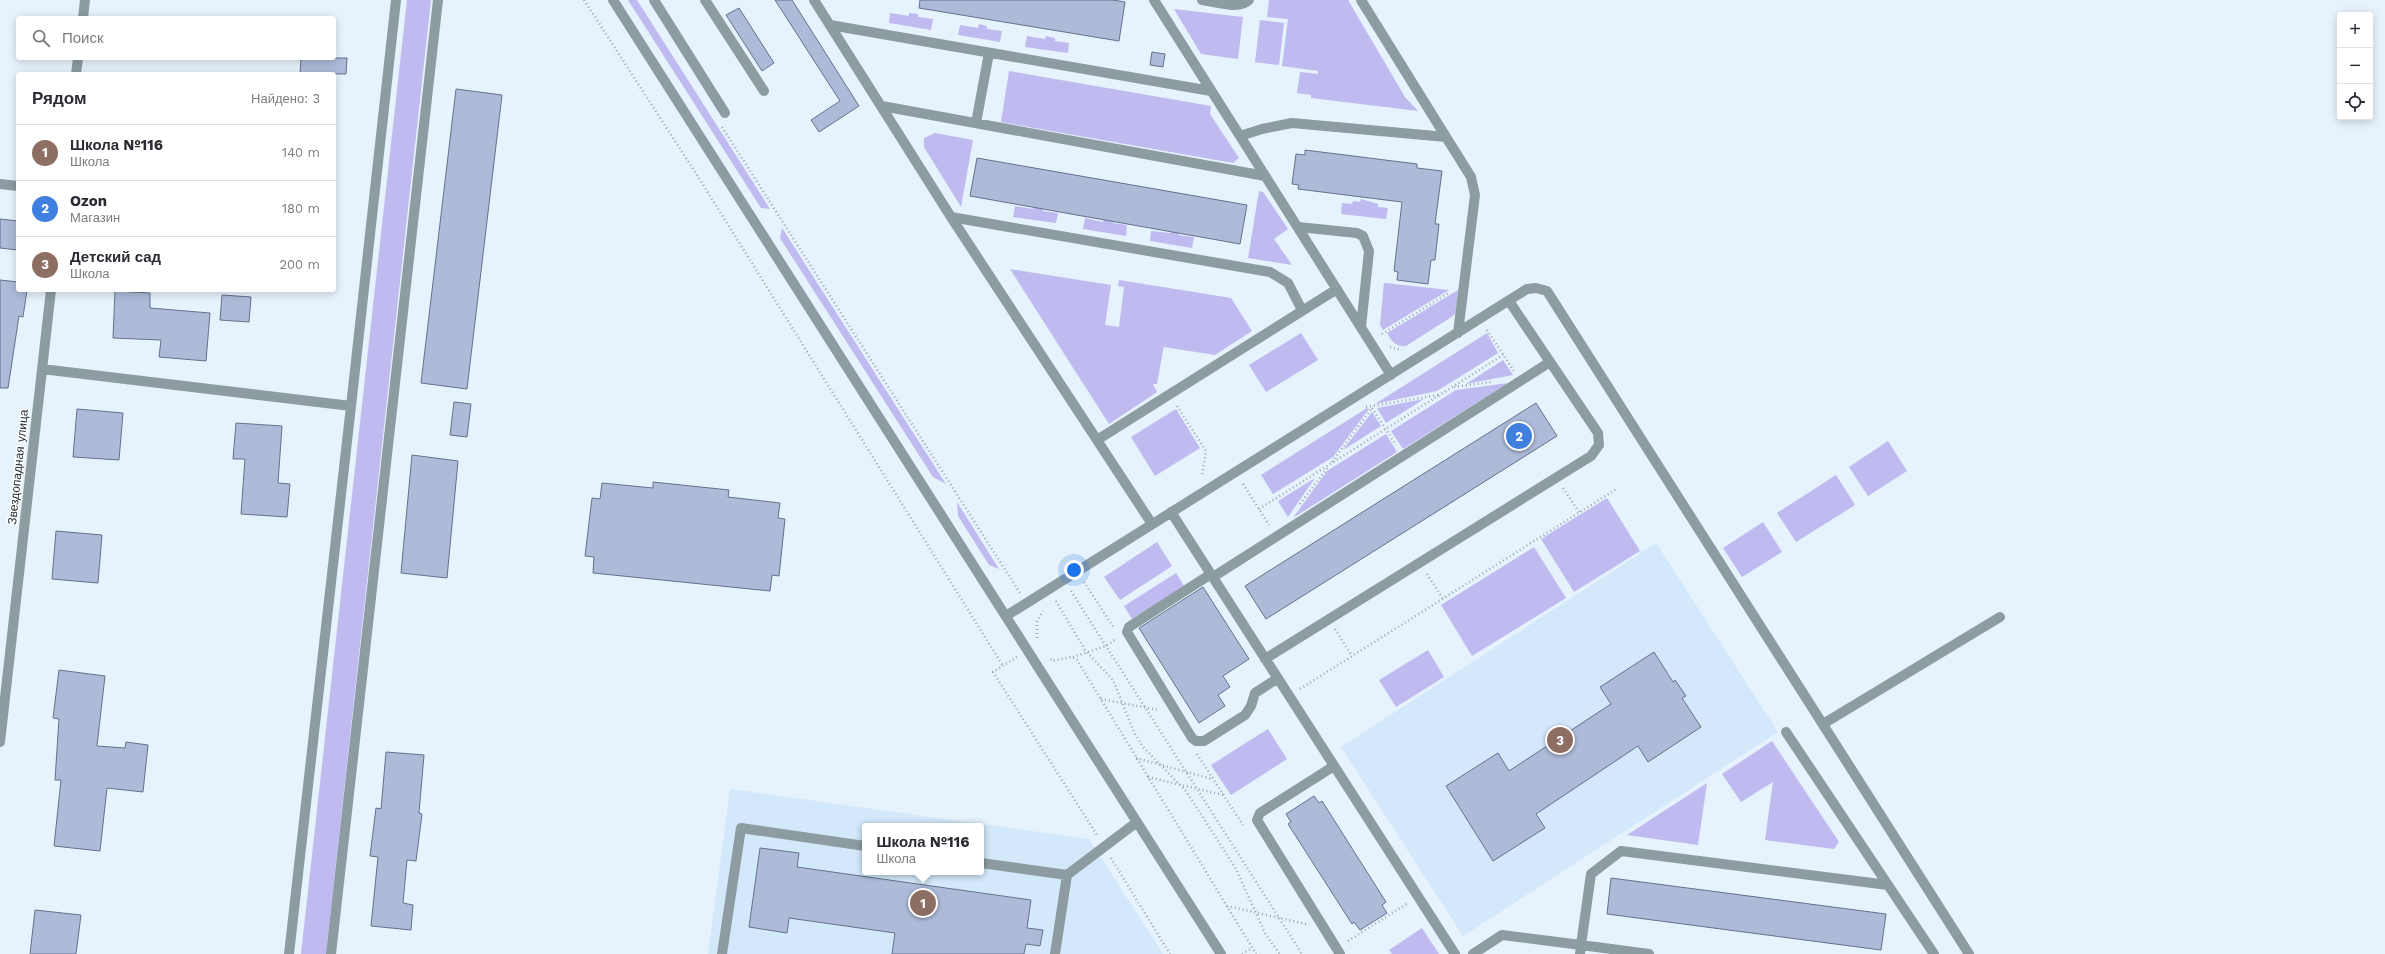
<!DOCTYPE html>
<html lang="ru">
<head>
<meta charset="utf-8">
<style>
  body { margin:0; font-family:"Work Sans",sans-serif; background:#f2f2f3; color:#2b2b33 }
  .controls { position:absolute; right:12px; top:12px; display:grid; overflow:hidden; border-radius:4px; box-shadow:0 2px 10px #0003 }
  .controls button { width:36px; height:36px; display:grid; place-items:center; padding:0; border:0; border-bottom:1px solid #e1e1e2; background:#fff; color:#2b2b33; font:20px sans-serif }
  .you { position:absolute; left:1074px; top:570px; width:14px; height:14px; margin:-10px; border:3px solid #fff; border-radius:50%; background:#1a73e8; box-shadow:0 0 0 6px #1a73e833 }
  .badge { display:grid; place-items:center; width:26px; height:26px; border-radius:50%; background:#1a73e8; color:#fff; font-size:13px; font-weight:700 }
  .pin { position:absolute; translate:-50% -50%; border:2px solid #fff; box-shadow:0 1px 4px #0006 }
  .popup { position:absolute; left:862px; top:823px; width:122px; height:52px; box-sizing:border-box; display:grid; place-content:center; border-radius:4px; background:#fff; filter:drop-shadow(0 1px 3px #0005); font-size:13px; white-space:nowrap; color:#7c7c81 }
  .popup b { font-size:15px; color:#2b2b33 }
  .popup::after { content:''; position:absolute; left:50%; top:100%; margin-left:-8px; border:8px solid transparent; border-top-color:#fff }
  .list { margin:0; padding:0; list-style:none }
  h2 { display:flex; justify-content:space-between; align-items:center; height:52px; margin:0; padding:0 16px; font-size:17px }
  h2 small { font-size:13px; font-weight:400; color:#7c7c81 }
  .list li { display:grid; grid-template-columns:26px 1fr auto; gap:12px; align-items:center; box-sizing:border-box; height:56px; padding:0 16px; border-top:1px solid #e1e1e2 }
  .list b { display:block; font-size:15px; white-space:nowrap }
  .list p { margin:0; font-size:13px; white-space:nowrap; color:#7c7c81 }
  .list em { font-size:13px; font-style:normal; color:#7c7c81 }
  .icon { flex:none; width:22px; height:22px; fill:none; stroke:currentColor; stroke-width:2; stroke-linecap:round; stroke-linejoin:round }
  .map { position:relative; flex:none; width:2385px; height:954px; overflow:hidden }
  .search { position:absolute; background:#fff; box-shadow:0 2px 10px #0003; left:16px; top:16px; width:320px; height:44px; display:flex; align-items:center; gap:10px; box-sizing:border-box; padding:0 14px; border-radius:4px; color:#7c7c81; font-size:15px }
  .panel { position:absolute; background:#fff; box-shadow:0 2px 10px #0003; left:16px; top:72px; width:320px; height:220px; border-radius:4px }
  .map>svg:first-child { display:block }
</style>
</head>
<body>
<div class="map">
<svg width="2385" height="954" viewBox="0 0 2385 954">
  <rect width="100%" height="100%" fill="#e6f2fc"/>
  <path fill="#d3e8fa" fill-rule="evenodd" d="M1656 543 1778 732 1463 936 1341 747Z
    M730 789 1089 839 1163 954H708ZM865 826H981V872H865Z"/>
  <path fill="#bfbaef" d="M407 0H431L326 954H301Z
    M628 0H637L770 209 761 208Z
    M1269 0H1348L1405 97 1418 111 1311 98V95L1297 93 1300 72 1318 74V71L1282 66 1288 19 1267 17Z
    M1174 9 1243 17 1238 59 1201 54Z
    M890 13 909 16V13L918 14V17L933 19 931 30 889 23Z
    M1260 20 1284 23 1279 65 1255 62Z
    M979 24 987 26V29L1002 31 1000 42 958 35 960 25 978 28Z
    M1027 36 1045 39 1046 36 1055 38V41L1069 43 1068 53 1025 47Z
    M1009 71 1211 106 1210 114 1239 158 1233 163 1001 122Z
    M935 133 973 140 961 207 924 147V138Z
    M1259 191 1263 192 1288 229 1274 239 1292 265 1248 258Z
    M1361 199 1378 204V207L1388 208 1386 219 1341 214 1342 203 1352 204 1353 201 1360 202Z
    M1015 206 1033 209 1034 206 1043 207V211L1058 213 1056 223 1013 217Z
    M1085 218 1103 222 1104 218 1113 220V223L1127 225 1126 236 1083 229Z
    M782 228 946 484 933 477 780 238Z
    M1170 230 1179 232V235L1194 237 1192 248 1150 241 1151 231 1170 233Z
    M1010 269 1111 285 1105 325 1119 327 1124 287 1118 286 1119 280 1231 298 1252 331 1215 355 1164 347V345L1157 384H1153L1157 392 1109 424Z
    M1384 283H1385L1449 290 1383 330 1380 325Z
    M1458 290 1456 312 1453 316 1406 346C1395 347 1392 341 1387 333Z
    M1301 333 1318 360 1266 392 1249 365Z
    M1487 333 1498 353 1437 391 1375 404Z
    M1503 360 1513 375 1466 384Z
    M1508 383 1403 449 1391 431 1456 390Z
    M1424 399 1386 423 1377 408Z
    M1367 408 1369 409 1333 457 1273 494 1261 475Z
    M1176 409 1200 448 1155 476 1131 437Z
    M1372 412 1381 426 1343 450Z
    M1386 434 1397 452 1293 518 1327 471Z
    M1888 441 1907 471 1868 496 1849 467Z
    M1836 475 1855 505 1796 542 1777 513Z
    M1315 478 1288 517 1278 501Z
    M1607 498 1640 551 1574 592 1541 539Z
    M957 502 999 569 989 565 958 516Z
    M1763 522 1782 552 1742 577 1723 548Z
    M1157 542 1172 566 1120 600 1104 577Z
    M1534 547 1566 598 1472 656 1441 605Z
    M1176 573 1184 586 1132 619 1124 606Z
    M1428 650 1444 677 1396 707 1379 680Z
    M1268 729 1287 759 1231 795 1211 765Z
    M1772 741 1839 842 1834 849 1765 840 1773 782 1741 802 1722 774Z
    M1707 783 1698 845 1627 835Z
    M1422 928 1439 954H1392L1389 950Z"/>
  <path fill="#adbbd9" stroke="#64718c" d="M775 0H792L859 106 819 132 811 120 840 101Z
    M920 0H1113L1125 2 1119 41 919 8Z
    M739 8 774 63 762 71 726 15Z
    M1152 52 1165 54 1163 67 1150 65Z
    M301 58H347L346 74H300Z
    M456 89 502 95 467 389 421 383Z
    M1305 150 1417 164V168L1442 171 1435 224H1439L1435 260H1431L1428 284 1397 280 1398 272 1394 271 1402 202 1298 189 1299 185 1292 184 1296 154 1305 155Z
    M977 158 1247 205 1240 244 970 196Z
    M0 219 18 221V250L0 248Z
    M0 280 18 282V290H27L23 317 19 316 8 388H0Z
    M115 291 150 293V308L210 313 206 361 159 357 161 340 113 338Z
    M222 295 251 297 249 322 220 320Z
    M454 402 471 404 467 437 450 435Z
    M1536 403 1557 436 1266 619 1245 586Z
    M77 409 123 413 119 460 73 457Z
    M236 423 282 426 278 483 290 484 287 517 241 514 245 459H233Z
    M412 455 458 461 447 578 401 573Z
    M653 482 729 490 728 497 780 503 778 518 785 519 779 576 772 575 770 591 593 573 594 557 585 556 592 498 600 499 602 483 653 488Z
    M56 531 102 535 98 583 52 579Z
    M1203 587 1249 659 1223 676 1230 687 1218 695 1225 706 1199 723 1139 628Z
    M1654 652 1673 682 1675 680 1686 696 1682 698 1701 727 1648 762 1638 746 1536 814 1545 828 1493 861 1446 786 1498 753 1509 771 1611 704 1600 687Z
    M59 670 105 676 97 746 125 748 126 742 148 745 143 792 107 788 100 851 54 846 61 780H55L59 719 53 718Z
    M386 752 424 755 419 813 422 814 416 861 407 860 403 903 413 905 411 930 371 926 378 857 370 856 376 808 381 809Z
    M1314 796 1319 803 1322 801 1386 902 1382 905 1387 913 1360 930 1354 922 1352 924 1288 824 1291 822 1286 814Z
    M760 848 799 853 797 867 1031 900 1027 928 1043 930 1040 946 1026 944 1024 954H892L895 933 789 918 787 933 749 927Z
    M1611 878 1886 914 1881 950 1607 914Z
    M35 910 81 915 76 954H30Z"/>
  <g fill="none" stroke-linecap="round" stroke-linejoin="round">
    <path stroke="#9ca7b1" stroke-width="2.5" stroke-dasharray="1 3" stroke-linecap="butt" d="M584 0 697 175 1003 666
      M722 127 1020 593
      M1487 330 1514 371
      M1382 334 1450 292
      M1390 347 1402 350
      M1454 387 1491 382
      M1177 406 1206 451 1202 476
      M1366 407 1438 395
      M1372 408 1396 445
      M1332 462 1372 408
      M1243 484 1269 525
      M1563 488 1579 512
      M1300 504 1329 466
      M1259 509 1503 355
      M1427 574 1443 599
      M1084 582 1114 628
      M1071 591 1302 954
      M1056 601 1085 650 1113 680 1134 732 1143 747 1186 791 1236 869 1266 935 1280 954
      M1335 629 1352 656
      M1037 638V622L1043 611
      M1017 657 993 672 1097 835
      M1073 657 1106 646 1116 639
      M1051 659 1052 661 1072 657 1077 660 1256 954
      M1300 689 1618 488
      M1101 699 1159 710
      M1197 754 1243 825
      M1136 758 1212 779
      M1148 777 1223 795
      M1111 858 1170 954
      M1227 906 1306 924
      M1348 941 1408 903
      M1242 954 1252 948"/>
    <path stroke="#8c9ca1" stroke-width="10" d="M613 0 1221 954
      M654 0 725 113
      M705 0 764 91
      M814 0 951 217 1152 524
      M1154 0 1391 375
      M1202 0C1215 2 1240 10 1249 0
      M1361 0 1446 137
      M83 18 85 0
      M830 25 1211 91
      M76 74 78 58
      M882 106 1265 176
      M976 123 989 53
      M1240 136 1262 129 1292 123 1446 137 1471 177 1475 195 1458 333
      M0 184 18 186
      M951 217 1270 272 1288 283 1302 310
      M1298 227 1357 233 1363 236 1369 251 1361 327
      M42 369 351 406 396 0
      M1097 440 1337 289
      M1171 512 1455 954
      M1211 574 1129 627 1127 632 1192 738 1196 741H1204L1245 715 1251 706 1255 693 1278 678
      M1213 577 1550 362
      M1006 616 1527 289 1536 288 1547 291 1969 954
      M1265 659 1591 456 1599 445 1598 433 1509 301
      M1823 724 2000 617
      M1786 732 1934 954
      M0 742 51 290
      M1334 766 1260 813 1257 820 1340 954
      M981 863 1067 875 1137 822
      M289 954 351 406
      M331 954 438 0
      M722 954 741 828 865 846
      M1055 954 1067 875
      M1473 954 1502 935 1581 945 1580 954
      M1649 954 1581 945 1591 874 1621 851 1888 885"/>
  </g>
  <g text-anchor="middle" dominant-baseline="central" stroke-width="3" stroke-linejoin="round" paint-order="stroke">
    <g font-size="12" fill="#1c2730" stroke="#fff">
      <text transform="translate(18 467) rotate(-84)">Звездопадная улица</text>
    </g>
  </g>
</svg>
<div class="controls">
<button>+</button>
<button>−</button>
<button><svg class="icon" aria-label="locate" viewBox="0 0 24 24"><circle cx="12" cy="12" r="6"/><path d="M12 2v4M12 18v4M2 12h4M18 12h4"/></svg></button>
</div>
<div class="you"></div>
<div class="pin badge" style="left:923px;top:903px;background:#8d6e63">1</div>
<div class="popup"><b>Школа №116</b>Школа</div>
<div class="pin badge" style="left:1519px;top:436px;background:#3f7fe0">2</div>
<div class="pin badge" style="left:1560px;top:740px;background:#8d6e63">3</div>
<div class="search"><svg class="icon" aria-label="search" viewBox="0 0 24 24"><circle cx="10" cy="10" r="6"/><path d="M15 15l6 6"/></svg>Поиск</div>
<section class="panel">
<h2>Рядом<small>Найдено: 3</small></h2>
<ul class="list">
<li><span class="badge" style="background:#8d6e63">1</span><div><b>Школа №116</b><p>Школа</p></div><em>140 m</em></li>
<li><span class="badge" style="background:#3f7fe0">2</span><div><b>Ozon</b><p>Магазин</p></div><em>180 m</em></li>
<li><span class="badge" style="background:#8d6e63">3</span><div><b>Детский сад</b><p>Школа</p></div><em>200 m</em></li>
</ul>
</section>
</div>
</body>
</html>
